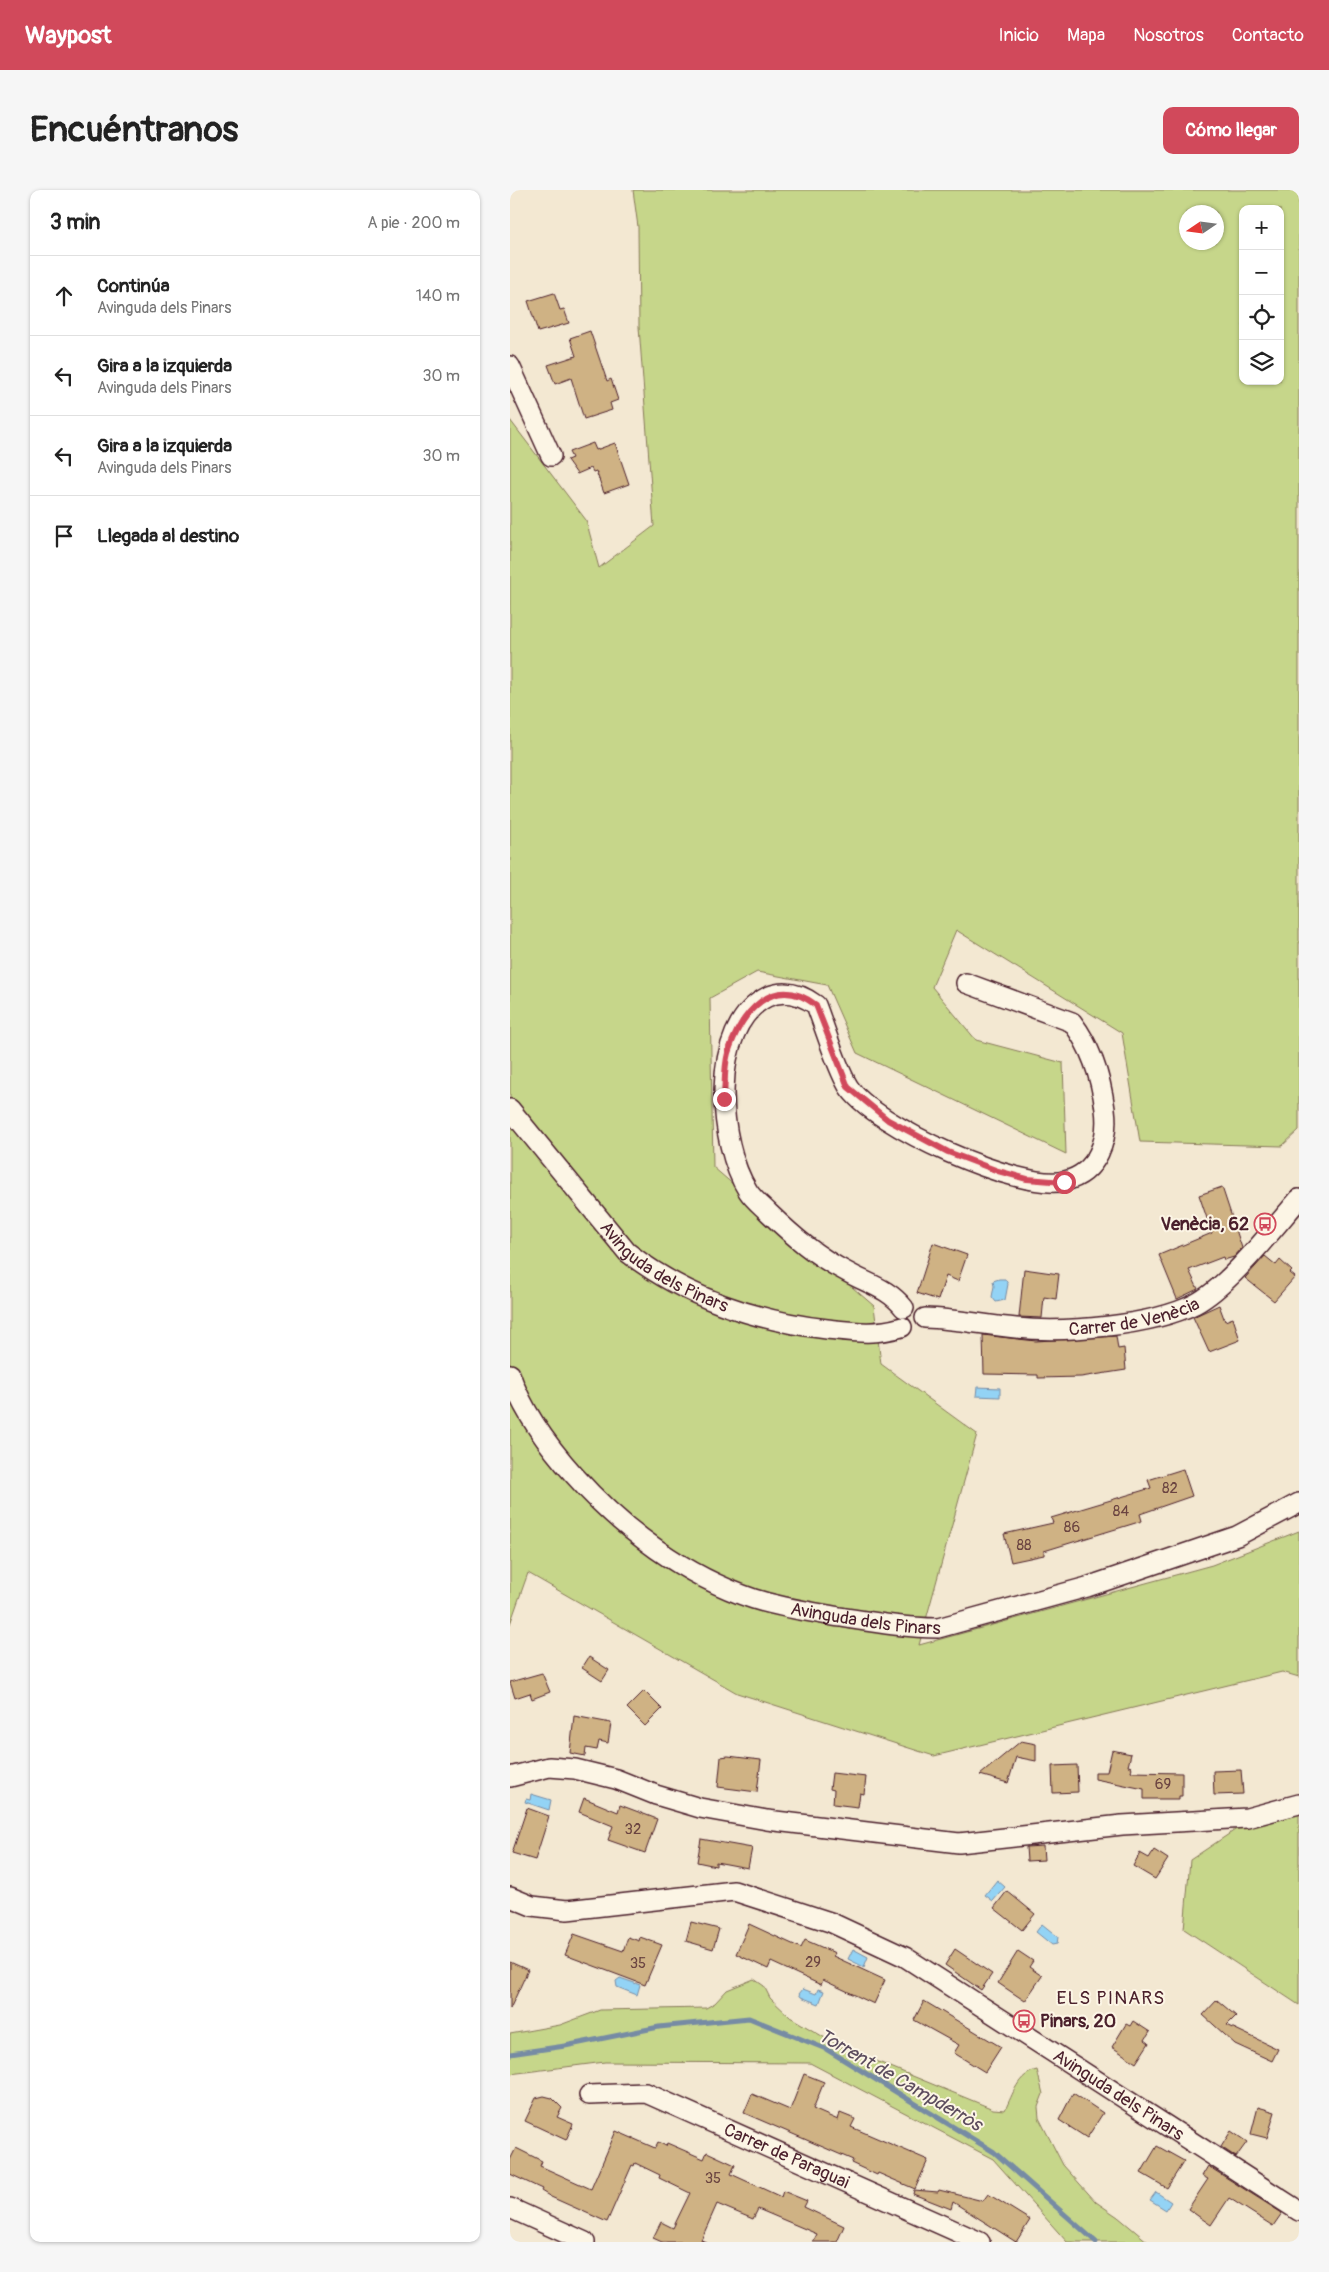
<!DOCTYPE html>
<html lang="es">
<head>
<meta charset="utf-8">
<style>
  body { margin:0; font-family:Pangolin,sans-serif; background:#f6f6f6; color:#222 }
  .controls { position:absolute; right:15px; top:15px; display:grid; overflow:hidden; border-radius:10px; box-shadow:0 1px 4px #0004 }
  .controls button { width:45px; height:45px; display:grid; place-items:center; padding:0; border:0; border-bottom:1px solid #e0e0e0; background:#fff; color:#222; font:25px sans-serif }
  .compass { position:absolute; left:669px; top:15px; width:45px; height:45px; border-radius:50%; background:#fff; box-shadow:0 1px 4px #0004; rotate:257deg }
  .stop { position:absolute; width:15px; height:15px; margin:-11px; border:4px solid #d1495b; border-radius:50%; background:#fff }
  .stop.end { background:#d1495b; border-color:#fff; box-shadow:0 1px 5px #0008 }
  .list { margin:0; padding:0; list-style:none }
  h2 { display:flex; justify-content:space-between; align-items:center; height:65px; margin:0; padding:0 20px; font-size:21px }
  h2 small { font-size:16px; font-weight:400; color:#767676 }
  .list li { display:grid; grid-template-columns:32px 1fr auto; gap:15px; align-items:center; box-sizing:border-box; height:80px; padding:0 20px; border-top:1px solid #e0e0e0 }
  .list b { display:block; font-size:19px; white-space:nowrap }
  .list p { margin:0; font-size:16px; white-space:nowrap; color:#767676 }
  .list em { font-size:16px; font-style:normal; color:#767676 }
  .icon { flex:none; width:28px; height:28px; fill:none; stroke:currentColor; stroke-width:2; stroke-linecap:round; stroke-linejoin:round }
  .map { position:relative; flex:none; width:789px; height:2052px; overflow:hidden; border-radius:10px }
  header { display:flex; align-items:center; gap:30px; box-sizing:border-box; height:70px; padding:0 25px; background:#d1495b; color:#fff }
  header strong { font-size:24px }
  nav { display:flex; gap:28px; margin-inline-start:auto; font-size:18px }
  .intro { display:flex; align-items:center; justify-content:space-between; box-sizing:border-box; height:120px; padding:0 30px }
  h1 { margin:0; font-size:35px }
  .button { padding:12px 22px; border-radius:10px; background:#d1495b; color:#fff; font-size:18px; font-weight:700 }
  main { display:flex; gap:30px; padding:0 30px }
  aside { flex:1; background:#fff; border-radius:10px; box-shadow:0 1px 4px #0004 }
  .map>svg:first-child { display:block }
</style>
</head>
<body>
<header>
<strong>Waypost</strong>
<nav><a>Inicio</a><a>Mapa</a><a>Nosotros</a><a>Contacto</a></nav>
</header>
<div class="intro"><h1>Encuéntranos</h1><a class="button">Cómo llegar</a></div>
<main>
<aside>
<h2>3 min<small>A pie · 200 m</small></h2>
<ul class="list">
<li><svg class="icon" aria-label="ahead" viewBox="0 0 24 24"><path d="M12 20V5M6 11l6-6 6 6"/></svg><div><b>Continúa</b><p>Avinguda dels Pinars</p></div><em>140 m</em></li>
<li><svg class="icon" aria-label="left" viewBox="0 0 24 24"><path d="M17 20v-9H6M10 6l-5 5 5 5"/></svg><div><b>Gira a la izquierda</b><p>Avinguda dels Pinars</p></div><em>30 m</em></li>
<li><svg class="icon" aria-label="left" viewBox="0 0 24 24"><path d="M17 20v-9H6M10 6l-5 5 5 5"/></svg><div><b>Gira a la izquierda</b><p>Avinguda dels Pinars</p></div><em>30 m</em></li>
<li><svg class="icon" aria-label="arrive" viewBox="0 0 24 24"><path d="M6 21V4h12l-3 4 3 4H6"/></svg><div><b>Llegada al destino</b></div></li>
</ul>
</aside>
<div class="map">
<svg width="789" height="2052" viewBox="0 0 789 2052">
  <rect width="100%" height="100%" fill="#f3e8d2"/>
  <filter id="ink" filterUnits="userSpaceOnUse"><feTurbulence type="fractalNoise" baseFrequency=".02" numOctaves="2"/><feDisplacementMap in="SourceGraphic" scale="10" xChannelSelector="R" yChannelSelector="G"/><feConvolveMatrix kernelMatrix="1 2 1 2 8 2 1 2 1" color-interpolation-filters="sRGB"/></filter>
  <g filter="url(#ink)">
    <path fill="#c6d68a" stroke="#887a5a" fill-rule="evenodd" d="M123 0H789V940L772 956 630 952 612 843 446 740 422 797 466 850 553 873 556 964 347 863 317 795 247 782 200 808 203 977 364 1116 371 1174 467 1244 409 1455 702 1375 789 1341V1487L772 1482 424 1566 227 1503 18 1383 0 1434V230L76 330 89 378 144 336 129 137 128 37ZM733 19H770V191H733ZM676 22H706V52H676Z
      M789 1622V1815L674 1739 680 1670 731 1636Z
      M244 1789 254 1796 260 1808 280 1827 327 1855 483 1919 495 1920C503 1904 508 1884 527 1880L533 1904 528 1917 529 1928 553 1975 586 2012 608 2027 638 2052H557L483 1969 300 1873 95 1872 0 1884V1844L50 1835 90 1820 196 1818 205 1813 217 1800Z"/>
    <path fill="#93d3f5" stroke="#768ba4" d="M489 1089H495L498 1094 495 1110 486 1112 482 1107 484 1096 483 1091Z
      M467 1197 490 1198V1207L466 1206Z
      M21 1604 41 1610 39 1620 15 1612 16 1609 20 1610Z
      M487 1690 495 1697 483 1711 475 1705Z
      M532 1734 548 1747 547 1754 542 1755 526 1742Z
      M343 1759 358 1767 354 1777 338 1769Z
      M110 1788 130 1795 127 1805 107 1797 106 1791Z
      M293 1799 306 1804 308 1799 314 1801 309 1814 291 1807 289 1804Z
      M646 2002 661 2012 656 2020 640 2010Z"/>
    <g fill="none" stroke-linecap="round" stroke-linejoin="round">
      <path stroke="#768ba4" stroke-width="5" d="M0 1864 55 1856 149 1837 239 1828 316 1859 484 1962 586 2052"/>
    </g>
    <path fill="#cfb284" stroke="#4a1f2b" d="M44 103 50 120 54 119 59 133 28 142 18 111Z
      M80 141 97 191 101 189 108 210 100 213 102 220 74 229 61 188 45 194 38 175 66 166 60 148Z
      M83 253 86 260 105 253 119 294 94 303 86 281 83 282 81 278 67 284 57 270 62 268 59 262Z
      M712 997 732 1058 724 1067 714 1070 713 1067 679 1080 688 1099 667 1109 649 1065 702 1043 689 1005Z
      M423 1053 457 1065 448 1091 436 1086 428 1110 407 1103Z
      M755 1066 766 1075 770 1070 782 1081 780 1083 785 1087 764 1111 735 1088Z
      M514 1079 549 1084 546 1109 534 1107 532 1128 509 1127Z
      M709 1115 715 1131 723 1128 730 1150 699 1162 683 1127Z
      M473 1145 526 1151 606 1146 608 1159 614 1158 616 1180 571 1187 528 1188V1185L474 1184Z
      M673 1279 682 1306 630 1324 632 1331 534 1361V1365L501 1372 494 1344 543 1333 541 1328 641 1298 638 1290Z
      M79 1467 99 1480 92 1491 72 1478Z
      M32 1483 40 1502 22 1509 20 1503 5 1508 0 1492Z
      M134 1501 152 1519 135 1536 117 1518Z
      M64 1526 101 1533 98 1553 89 1551 87 1560 76 1558 75 1566 60 1563Z
      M511 1551 526 1554V1571L506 1567 498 1593 470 1585Z
      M602 1560 621 1564 618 1576 622 1577 621 1582 672 1583V1606H669V1609H634V1599L585 1589V1582H597Z
      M218 1566 251 1570 247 1602 208 1597 211 1567Z
      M567 1575 568 1602 543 1603 542 1576Z
      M731 1580 733 1604 704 1605 703 1581Z
      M322 1583 356 1587 354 1604 350 1603 348 1617 323 1614 324 1600 320 1599Z
      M74 1608 108 1622 110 1615 147 1629 135 1663 98 1650 103 1636 69 1622Z
      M17 1618 39 1626 25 1670 2 1663Z
      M191 1649 242 1658 238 1678 206 1672V1676L187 1672Z
      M533 1656 534 1670 517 1671 516 1657Z
      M644 1660 658 1669 645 1689 623 1676 630 1663 639 1668Z
      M497 1701 525 1724 512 1740 484 1718Z
      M181 1732 209 1739 203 1759 176 1751Z
      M239 1734 291 1758 295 1750 325 1763 323 1766 375 1790 364 1814 313 1790 311 1795 261 1772 258 1779 226 1764Z
      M64 1744 113 1761 118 1747 129 1751 130 1747 152 1755 135 1795 55 1765Z
      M445 1759 482 1784 471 1800 435 1775Z
      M508 1761 523 1771 519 1777 532 1786 515 1811 488 1793Z
      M0 1772 18 1780 0 1819Z
      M707 1810 726 1826 717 1835 768 1859 762 1871 725 1854 693 1825Z
      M414 1811 491 1857 475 1882 444 1863 449 1855 404 1830Z
      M623 1831 640 1842 635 1850 639 1853 626 1873 602 1857 616 1834 620 1836Z
      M294 1884 314 1892 303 1919 328 1930 330 1923 345 1929 341 1937 418 1970 405 1999 368 1983 367 1985 341 1973 343 1970 234 1923 242 1904 280 1920Z
      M563 1903 593 1923 577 1948 549 1930Z
      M34 1906 42 1908 52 1918 47 1927 63 1934 56 1950 15 1931 26 1908Z
      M748 1917 765 1922 757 1948 741 1944Z
      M106 1941 145 1958 148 1952 156 1956 157 1953 194 1969 197 1962 225 1975 221 1984 271 2007 273 2001 297 2011 294 2017 334 2036 327 2052H303L307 2044 248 2019 243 2029 207 2014 191 2050 196 2052H152L143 2048 151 2032 163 2038 180 2003 149 1988 150 1985 125 1973 124 1976 122 1975 97 2032 41 2007 31 2001 32 1999 0 1984V1970L6 1958 32 1971 30 1976 81 1999Z
      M721 1941 737 1952 726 1967 711 1957Z
      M647 1956 674 1971 657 1998 631 1983Z
      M698 1976 772 2023 763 2036 719 2008 701 2035 678 2019 698 1989 692 1986Z
      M404 2000 428 2002 429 2000 473 2011 478 2004 520 2030 506 2052 443 2012 441 2019 403 2004Z"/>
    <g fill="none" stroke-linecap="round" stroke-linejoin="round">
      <g stroke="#4a1f2b" stroke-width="22">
        <g id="minor">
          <path d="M0 176 41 266"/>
          <path id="s1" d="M0 919 117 1062C174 1107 246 1131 317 1139 345 1142 365 1145 392 1137"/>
          <path d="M394 1118C378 1098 358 1094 337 1082 307 1067 283 1046 259 1023 252 1016 243 1009 238 1001 208 954 198 837 257 807 275 799 291 804 306 815 315 838 326 876 338 896 363 936 510 1002 555 991 588 983 599 949 595 919 591 888 581 857 562 832L456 793"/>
          <path id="s2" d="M415 1128C446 1129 475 1135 506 1138 555 1143 641 1136 685 1114 718 1097 763 1039 789 1009"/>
          <path id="s3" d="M0 1184C13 1222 38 1256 65 1286 113 1340 175 1386 244 1409 272 1418 301 1422 330 1427 362 1432 395 1438 428 1438L577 1397 727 1346 789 1313"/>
          <path d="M0 1587 39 1577 65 1579 106 1589 146 1605 190 1618 257 1630 449 1653 612 1635 737 1628 789 1614"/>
          <path id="s4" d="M0 1707 22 1716 57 1720 224 1701 320 1732 395 1767 789 2021"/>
          <path id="s5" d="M79 1905 136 1903 470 2052"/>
          <path d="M0 2018 75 2052"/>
        </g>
      </g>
      <use href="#minor" stroke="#fcf5e5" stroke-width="19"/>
    </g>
  </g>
  <g fill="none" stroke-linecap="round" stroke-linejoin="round" filter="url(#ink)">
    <path stroke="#d1495b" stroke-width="6" d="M214 909C215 895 214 877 218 863 231 823 263 782 306 815L338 897 378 930 438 962 488 981 517 989 554 992"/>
  </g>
  <defs>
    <g id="bus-ring" transform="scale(1.125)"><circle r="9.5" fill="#fcf5e5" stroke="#d1495b" stroke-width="1.5"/><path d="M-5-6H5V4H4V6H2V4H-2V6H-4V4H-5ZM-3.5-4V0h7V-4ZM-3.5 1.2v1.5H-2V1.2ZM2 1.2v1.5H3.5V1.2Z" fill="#d1495b"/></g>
  </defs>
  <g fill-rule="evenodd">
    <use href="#bus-ring" x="755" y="1034"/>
    <use href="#bus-ring" x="514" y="1831"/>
  </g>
  <g text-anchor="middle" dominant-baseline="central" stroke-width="4" stroke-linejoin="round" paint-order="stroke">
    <g font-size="15" fill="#6b4441">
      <text x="660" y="1298">82</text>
      <text x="611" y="1321">84</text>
      <text x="562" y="1337">86</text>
      <text x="514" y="1355">88</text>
      <text x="653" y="1594">69</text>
      <text x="123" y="1639">32</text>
      <text x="303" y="1772">29</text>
      <text x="128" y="1773">35</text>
      <text x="203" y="1988">35</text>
    </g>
    <g font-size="18" font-weight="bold" fill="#4a1f2b" stroke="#fcf5e5" text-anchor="end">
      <text x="739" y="1034">Venècia, 62</text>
      <text x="530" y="1831" text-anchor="start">Pinars, 20</text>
    </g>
    <g font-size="18" fill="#4a1f2b" stroke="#fcf5e5">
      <text stroke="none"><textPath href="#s1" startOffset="224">Avinguda dels Pinars</textPath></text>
      <text stroke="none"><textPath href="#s2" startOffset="211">Carrer de Venècia</textPath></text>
      <text stroke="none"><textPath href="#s3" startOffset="455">Avinguda dels Pinars</textPath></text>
      <text stroke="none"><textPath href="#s4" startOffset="665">Avinguda dels Pinars</textPath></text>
      <text stroke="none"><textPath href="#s5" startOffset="211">Carrer de Paraguai</textPath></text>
    </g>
    <g font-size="19" letter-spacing="1" fill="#4a1f2b" stroke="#fcf5e5">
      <text x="601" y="1808">ELS PINARS</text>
    </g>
    <g font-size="19" font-style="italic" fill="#5c4c5e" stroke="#fcf5e5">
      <text transform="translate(390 1890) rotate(30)">Torrent de Campderròs</text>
    </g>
  </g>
</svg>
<div class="controls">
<button>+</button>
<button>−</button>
<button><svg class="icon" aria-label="locate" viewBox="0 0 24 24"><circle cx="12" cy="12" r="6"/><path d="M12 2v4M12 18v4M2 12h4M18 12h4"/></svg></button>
<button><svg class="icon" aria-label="layers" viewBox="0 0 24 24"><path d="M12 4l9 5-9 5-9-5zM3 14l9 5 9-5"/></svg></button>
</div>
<svg class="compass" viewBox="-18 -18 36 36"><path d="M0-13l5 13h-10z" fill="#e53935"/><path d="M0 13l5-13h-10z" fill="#767676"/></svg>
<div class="stop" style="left:554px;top:992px"></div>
<div class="stop end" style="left:214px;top:909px"></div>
</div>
</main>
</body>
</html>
